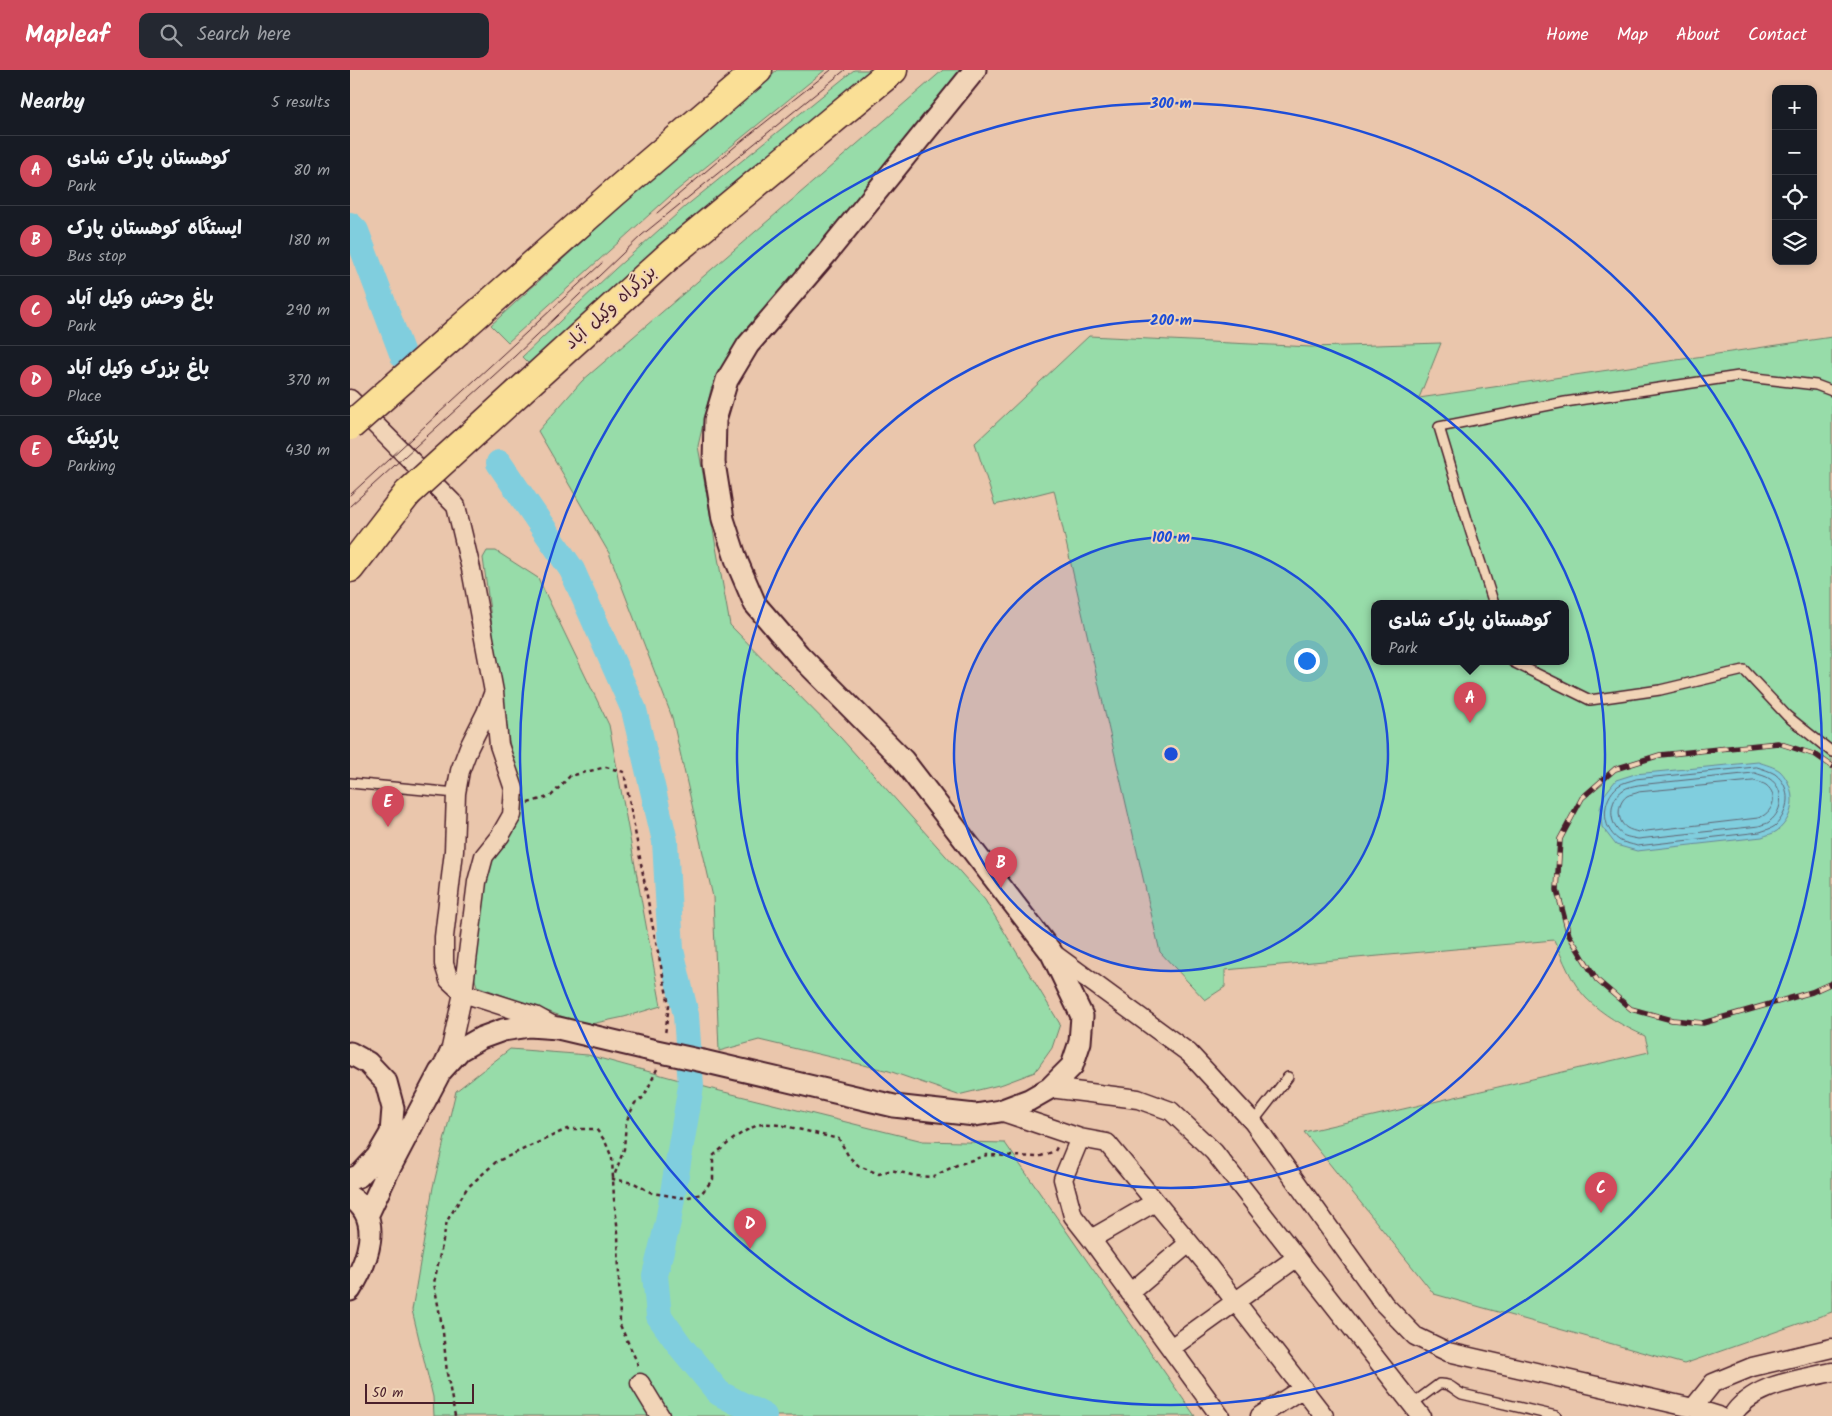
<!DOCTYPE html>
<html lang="en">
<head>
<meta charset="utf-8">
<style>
  body { margin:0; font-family:Kalam,"Playpen Sans Arabic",sans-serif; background:#242831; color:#f1f3f6 }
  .controls { position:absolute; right:15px; top:15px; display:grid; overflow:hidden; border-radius:10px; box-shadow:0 2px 8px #0003 }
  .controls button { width:45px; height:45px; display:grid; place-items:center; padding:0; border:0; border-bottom:1px solid #363941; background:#171b24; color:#f1f3f6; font:25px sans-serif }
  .scale { position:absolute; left:15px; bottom:12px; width:109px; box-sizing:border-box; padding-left:5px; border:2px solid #4a1f2b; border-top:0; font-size:14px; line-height:18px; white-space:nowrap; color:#4a1f2b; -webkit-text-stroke:4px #f1d4b7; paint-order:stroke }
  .you { position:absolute; left:956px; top:590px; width:18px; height:18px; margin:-12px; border:4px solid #fff; border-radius:50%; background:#1a73e8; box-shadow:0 0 0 8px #1a73e833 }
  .badge { display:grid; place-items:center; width:32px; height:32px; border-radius:50%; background:#d1495b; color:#fff; font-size:16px; font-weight:700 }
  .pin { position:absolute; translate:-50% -41px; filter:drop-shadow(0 1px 2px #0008) }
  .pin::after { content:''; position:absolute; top:26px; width:18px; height:15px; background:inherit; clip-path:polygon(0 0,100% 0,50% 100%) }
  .popup { position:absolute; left:1021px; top:530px; width:198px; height:65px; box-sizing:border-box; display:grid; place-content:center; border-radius:10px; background:#171b24; filter:drop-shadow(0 1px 4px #0005); font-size:16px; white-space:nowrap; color:#9ea1a6 }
  .popup b { font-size:19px; color:#f1f3f6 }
  .popup::after { content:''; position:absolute; left:50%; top:100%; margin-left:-10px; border:10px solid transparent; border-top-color:#171b24 }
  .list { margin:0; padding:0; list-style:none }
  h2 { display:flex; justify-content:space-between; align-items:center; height:65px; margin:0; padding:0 20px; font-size:21px }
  h2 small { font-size:16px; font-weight:400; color:#9ea1a6 }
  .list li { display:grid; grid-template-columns:32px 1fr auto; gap:15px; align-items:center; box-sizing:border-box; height:70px; padding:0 20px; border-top:1px solid #363941 }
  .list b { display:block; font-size:19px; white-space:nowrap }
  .list p { margin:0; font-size:16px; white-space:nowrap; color:#9ea1a6 }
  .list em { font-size:16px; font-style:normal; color:#9ea1a6 }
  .icon { flex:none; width:28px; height:28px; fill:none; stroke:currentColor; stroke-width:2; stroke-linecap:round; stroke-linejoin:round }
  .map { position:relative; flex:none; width:1482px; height:1346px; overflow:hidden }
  header { display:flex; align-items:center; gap:30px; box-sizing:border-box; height:70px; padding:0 25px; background:#d1495b; color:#fff }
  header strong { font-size:24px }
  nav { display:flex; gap:28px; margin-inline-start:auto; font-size:18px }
  .search { width:350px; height:45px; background:#242831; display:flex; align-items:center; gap:12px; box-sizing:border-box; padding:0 18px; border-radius:10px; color:#9ea1a6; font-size:19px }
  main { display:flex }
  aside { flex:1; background:#171b24 }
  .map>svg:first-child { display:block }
</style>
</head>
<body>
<header>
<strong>Mapleaf</strong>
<div class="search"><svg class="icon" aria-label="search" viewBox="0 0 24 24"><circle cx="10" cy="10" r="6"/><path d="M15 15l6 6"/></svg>Search here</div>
<nav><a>Home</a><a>Map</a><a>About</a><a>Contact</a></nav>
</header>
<main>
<aside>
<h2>Nearby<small>5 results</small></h2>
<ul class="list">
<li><span class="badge">A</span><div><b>کوهستان پارک شادی</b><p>Park</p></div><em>80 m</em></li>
<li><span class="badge">B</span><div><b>ایستگاه کوهستان پارک</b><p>Bus stop</p></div><em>180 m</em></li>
<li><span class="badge">C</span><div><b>باغ وحش وکیل آباد</b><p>Park</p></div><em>290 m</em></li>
<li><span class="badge">D</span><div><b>باغ بزرک وکیل آباد</b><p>Place</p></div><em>370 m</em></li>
<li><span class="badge">E</span><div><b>پارکینگ</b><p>Parking</p></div><em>430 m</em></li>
</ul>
</aside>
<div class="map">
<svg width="1482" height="1346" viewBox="0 0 1482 1346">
  <rect width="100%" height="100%" fill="#eac6ac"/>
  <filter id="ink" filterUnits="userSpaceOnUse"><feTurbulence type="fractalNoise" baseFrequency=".02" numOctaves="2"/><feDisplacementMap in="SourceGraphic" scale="10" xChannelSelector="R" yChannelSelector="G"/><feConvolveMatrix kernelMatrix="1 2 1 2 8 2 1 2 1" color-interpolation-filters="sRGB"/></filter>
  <g filter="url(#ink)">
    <path fill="#97dca9" stroke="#707e6a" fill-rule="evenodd" d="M427 0H475L320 126 158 272 141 255 357 57Z
      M504 0H536L188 303 172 287 265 199 336 136Z
      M593 0H611L525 114 384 276 361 319 348 376 380 555 491 668 635 830 710 954 702 978 685 1002 653 1014 608 1025 539 1001 409 970 369 981 363 827 322 647 259 483 188 361 232 311Z
      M739 266 961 277 1091 273 1069 328 1482 267V1242L1334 1294 1084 1224 954 1062 1299 982 1295 966C1273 956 1253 945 1236 928 1221 912 1213 889 1204 870L875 900V917L855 930 810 882 704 420 645 435 625 373ZM1025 534H1215V592H1025Z
      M137 481H146L188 508 259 655 311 936 274 947 236 955 127 916 122 900 136 795 173 741V723L164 695 154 646 133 488Z
      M160 979 238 985 366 1020 573 1071 655 1073 845 1346H84L83 1327 62 1240 83 1117 106 1021Z"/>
    <path fill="#80cede" stroke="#6a8896" d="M1408 692C1414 694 1425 697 1430 701 1447 718 1446 746 1427 761 1423 764 1416 765 1412 767L1287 781 1266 775 1252 757 1250 739 1255 724 1266 710 1285 704Z"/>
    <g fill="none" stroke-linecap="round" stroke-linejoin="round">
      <path stroke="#606573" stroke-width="1" d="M1407 697C1413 699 1420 701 1425 704 1443 718 1439 742 1425 756 1421 759 1415 760 1410 762L1287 776C1282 774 1273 773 1269 770 1250 757 1252 729 1268 716 1273 712 1281 711 1286 709Z
        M1405 703C1410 705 1416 706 1420 709 1435 719 1433 741 1420 751 1418 754 1413 754 1409 756L1288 769C1283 768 1276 767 1273 765 1258 755 1258 730 1273 720 1277 717 1283 716 1288 715Z
        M1404 711C1408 712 1413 713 1416 715 1430 726 1422 744 1408 748L1288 762C1285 761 1280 760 1277 758 1266 751 1267 733 1277 726 1280 724 1285 724 1289 722Z"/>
      <path stroke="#80cede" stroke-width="26" d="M0 155 6 161 53 286
        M149 393 222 500 284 640 315 771 321 880 336 945 341 1016 318 1152 305 1205 309 1246 331 1277 369 1323 414 1346"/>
      <g stroke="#4a1f2b" stroke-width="12">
        <path id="service" d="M1144 534 1121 463 1089 357 1215 332 1389 306 1466 315 1482 321
          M1163 592 1240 630 1310 620 1394 600 1437 646 1482 682
          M0 713 106 723
          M903 1052 938 1007
          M1062 1334 1089 1314C1100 1313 1103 1319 1112 1324L1206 1346"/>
      </g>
      <g stroke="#4a1f2b" stroke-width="21">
        <path id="minor" d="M0 329 106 436 121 499 144 622 149 675 164 719 162 745 150 766 134 786 127 812 113 923 101 978 93 995
          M143 624 136 643 119 677 110 701 106 723 104 781 94 867V894L99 910 113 923 185 946 207 958
          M701 882 839 983 903 1052 1034 1234 1065 1266 1098 1282 1343 1338 1369 1346
          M700 1018 788 1029 821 1041 864 1082 1071 1346
          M650 1041 730 1068 757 1073 855 1192 974 1346
          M730 1068 713 1109 723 1146 741 1169 870 1346
          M741 1169 805 1132
          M780 1223 839 1173
          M821 1278 946 1188
          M290 1313 310 1346
          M1343 1338 1363 1313 1402 1297 1482 1278
          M910 1346 953 1318
          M1382 1346C1402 1314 1448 1310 1482 1302"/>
      </g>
      <g stroke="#4a1f2b" stroke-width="25">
        <path id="tertiary" d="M0 983 18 993 36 1012 43 1038 41 1063 27 1087 9 1106 0 1109
          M353 991 544 1036 625 1045 650 1041 679 1030 700 1018 722 996 730 972 732 946 701 882 553 690 449 585 405 534 387 492 373 449 364 393 365 350 377 310 398 275 477 183 625 0
          M0 1127C35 1148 17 1193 0 1220
          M17 1146 38 1101 90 1002 110 980 131 968 153 960 179 956 208 958 297 979"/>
      </g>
      <g stroke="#4a1f2b" stroke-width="31">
        <path id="trunk" d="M108 261 264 123 408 0
          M169 322 321 184 543 0
          M0 498 58 423"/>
      </g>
      <path stroke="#4a1f2b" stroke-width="2.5" stroke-dasharray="4 4" stroke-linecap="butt" d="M178 733 201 726 220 706 256 697 274 702 303 858 319 935 315 964
        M307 999 294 1027 285 1033 276 1052 274 1079 263 1109 284 1113 302 1123 335 1128 351 1124 363 1109V1086C377 1074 393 1059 412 1054 423 1051 474 1066 489 1069L499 1087 509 1096 529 1104 541 1100 566 1106 582 1107 607 1095 637 1085 688 1087 705 1081 707 1077
        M105 1346 97 1303 93 1262 84 1213 97 1151 117 1118 146 1092 217 1059H246L255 1071 262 1088 264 1129 268 1162 270 1255 287 1292 288 1298"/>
      <use href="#service" stroke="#f1d4b7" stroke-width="9"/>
      <use href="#minor" stroke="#f1d4b7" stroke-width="18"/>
      <use href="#tertiary" stroke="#f1d4b7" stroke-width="21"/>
      <use href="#trunk" stroke="#fadf96" stroke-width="28"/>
      <path stroke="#4a1f2b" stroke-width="1" d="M307 143 388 74 481 0
        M0 425 252 193
        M0 436 164 287 292 165 495 0"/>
      <g stroke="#4a1f2b" stroke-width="5.5">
        <path id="rail" d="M1482 696 1466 685 1428 673 1310 685 1265 699 1232 728 1210 769 1207 820 1219 865 1233 888 1247 910 1281 939 1322 950 1353 953 1462 922 1482 913"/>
      </g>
      <use href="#rail" stroke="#f1d4b7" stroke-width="4" stroke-dasharray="11" stroke-linecap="butt"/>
      <g stroke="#4a1f2b" stroke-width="25" stroke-linecap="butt">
        <path id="tertiary-bridge" d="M297 979 353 991"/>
      </g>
      <g stroke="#4a1f2b" stroke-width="31" stroke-linecap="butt">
        <path id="trunk-bridge" d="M0 356 108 261
          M58 423 169 322"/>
      </g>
      <use href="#tertiary-bridge" stroke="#f1d4b7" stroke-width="21"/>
      <use href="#trunk-bridge" stroke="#fadf96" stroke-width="28"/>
    </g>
  </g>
  <circle cx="821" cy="684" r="217" fill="#1d4ed8" fill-opacity=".12"/>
  <g fill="none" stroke="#1d4ed8" stroke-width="2.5">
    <circle cx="821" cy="684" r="217"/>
    <circle cx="821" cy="684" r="434"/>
    <circle cx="821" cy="684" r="651"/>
  </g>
  <g text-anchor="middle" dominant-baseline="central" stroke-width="4" stroke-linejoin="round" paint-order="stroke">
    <g font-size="18" fill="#4a1f2b" stroke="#f1d4b7">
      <text transform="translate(261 238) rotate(-42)">بزرگراه وکیل آباد</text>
    </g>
  </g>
  <circle cx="821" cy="684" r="8" fill="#1d4ed8" stroke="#f1d4b7" stroke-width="2.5"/>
  <g font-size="15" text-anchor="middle" font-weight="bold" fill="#1d4ed8" stroke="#f1d4b7" stroke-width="4" stroke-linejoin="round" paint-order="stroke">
    <text x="821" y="38">300 m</text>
    <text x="821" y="255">200 m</text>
    <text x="821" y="472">100 m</text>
  </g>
</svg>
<div class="controls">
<button>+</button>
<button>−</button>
<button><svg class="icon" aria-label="locate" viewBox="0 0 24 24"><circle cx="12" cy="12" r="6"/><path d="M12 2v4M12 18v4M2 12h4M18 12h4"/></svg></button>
<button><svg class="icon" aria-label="layers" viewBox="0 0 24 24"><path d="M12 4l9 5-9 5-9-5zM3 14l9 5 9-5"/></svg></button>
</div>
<div class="scale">50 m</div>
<div class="you"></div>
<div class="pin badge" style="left:1120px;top:653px">A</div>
<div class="popup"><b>کوهستان پارک شادی</b>Park</div>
<div class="pin badge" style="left:651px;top:818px">B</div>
<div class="pin badge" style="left:1251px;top:1143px">C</div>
<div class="pin badge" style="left:400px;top:1179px">D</div>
<div class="pin badge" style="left:38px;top:757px">E</div>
</div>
</main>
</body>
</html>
